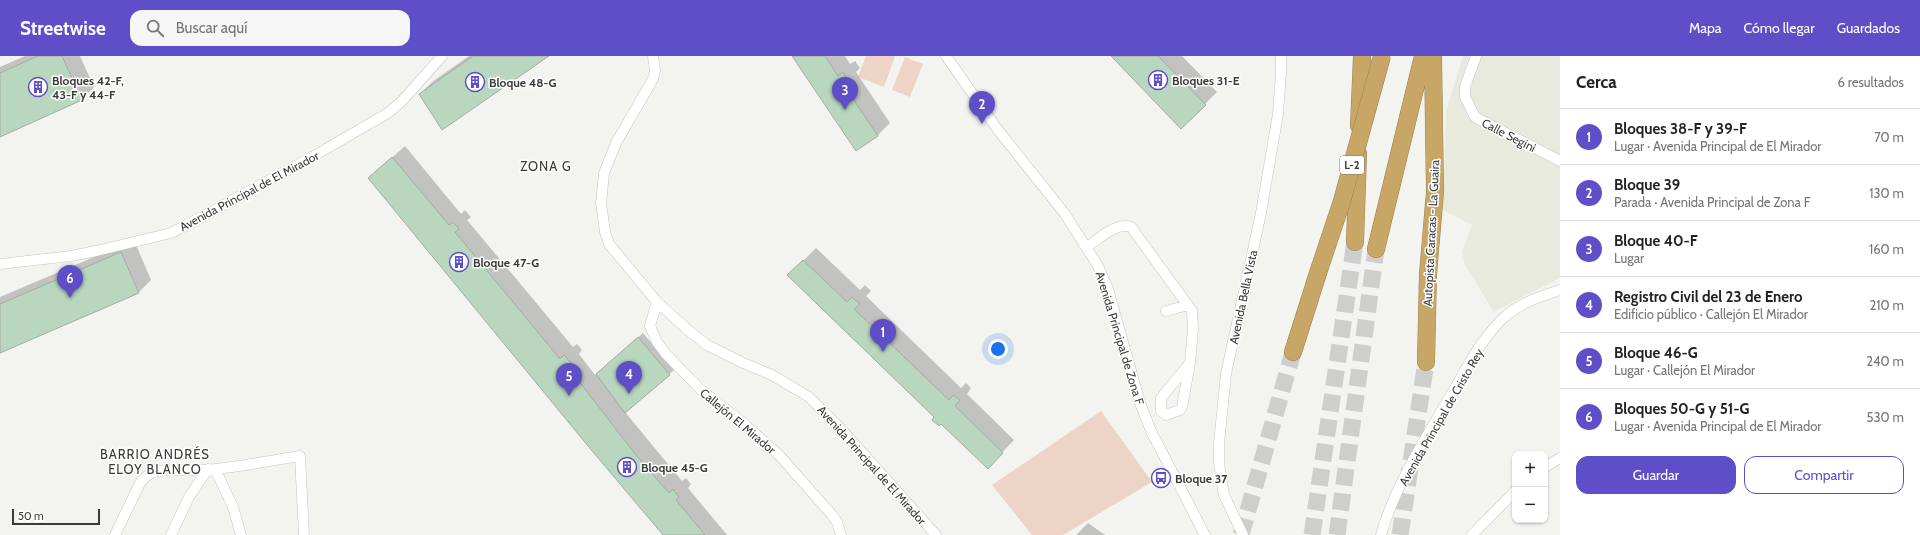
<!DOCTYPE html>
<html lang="es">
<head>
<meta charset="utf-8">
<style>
  body { margin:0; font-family:Cabin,sans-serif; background:#f6f6f6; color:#222 }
  .controls { position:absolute; right:12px; bottom:12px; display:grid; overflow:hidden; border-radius:8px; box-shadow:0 1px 3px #0004 }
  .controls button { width:36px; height:36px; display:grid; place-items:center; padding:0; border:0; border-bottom:1px solid #e0e0e0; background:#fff; color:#222; font:20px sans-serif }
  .scale { position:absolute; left:12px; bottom:10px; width:88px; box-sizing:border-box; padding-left:4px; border:2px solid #3b3c3a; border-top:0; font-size:11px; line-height:14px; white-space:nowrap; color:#3b3c3a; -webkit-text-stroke:3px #fff; paint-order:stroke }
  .you { position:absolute; left:998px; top:293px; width:14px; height:14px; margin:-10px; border:3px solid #fff; border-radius:50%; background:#1a73e8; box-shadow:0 0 0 6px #1a73e833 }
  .badge { display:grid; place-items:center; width:26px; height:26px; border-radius:50%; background:#5e4fc8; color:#fff; font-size:13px; font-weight:700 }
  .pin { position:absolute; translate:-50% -33px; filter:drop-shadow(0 1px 2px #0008) }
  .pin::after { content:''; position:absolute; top:21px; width:14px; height:12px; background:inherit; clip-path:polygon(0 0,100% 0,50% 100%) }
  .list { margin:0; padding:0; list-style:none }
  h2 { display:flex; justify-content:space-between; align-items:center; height:52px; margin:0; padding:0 16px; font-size:17px }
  h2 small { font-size:13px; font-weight:400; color:#767676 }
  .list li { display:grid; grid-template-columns:26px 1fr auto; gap:12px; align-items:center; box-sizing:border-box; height:56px; padding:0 16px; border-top:1px solid #e0e0e0 }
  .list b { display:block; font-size:15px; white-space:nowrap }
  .list p { margin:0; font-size:13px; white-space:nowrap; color:#767676 }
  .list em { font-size:13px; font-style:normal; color:#767676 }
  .actions { display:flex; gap:8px; padding:12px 16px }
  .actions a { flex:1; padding:9px 0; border:1px solid #5e4fc8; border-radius:12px; text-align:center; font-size:14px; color:#5e4fc8 }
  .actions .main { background:#5e4fc8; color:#fff }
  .icon { flex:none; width:22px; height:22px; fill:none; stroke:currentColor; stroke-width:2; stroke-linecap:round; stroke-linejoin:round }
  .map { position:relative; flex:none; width:1560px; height:479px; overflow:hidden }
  header { display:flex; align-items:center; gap:24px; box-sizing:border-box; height:56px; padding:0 20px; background:#5e4fc8; color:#fff }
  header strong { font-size:19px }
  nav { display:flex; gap:22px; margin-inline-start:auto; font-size:14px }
  .search { width:280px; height:36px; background:#f6f6f6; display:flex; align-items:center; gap:10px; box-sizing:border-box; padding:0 14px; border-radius:12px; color:#767676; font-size:15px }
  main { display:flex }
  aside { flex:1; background:#fff }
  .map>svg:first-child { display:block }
</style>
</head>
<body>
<header>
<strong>Streetwise</strong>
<div class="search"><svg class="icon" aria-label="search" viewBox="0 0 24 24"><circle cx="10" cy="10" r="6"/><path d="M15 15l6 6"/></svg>Buscar aquí</div>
<nav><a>Mapa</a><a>Cómo llegar</a><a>Guardados</a></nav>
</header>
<main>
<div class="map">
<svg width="1560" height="479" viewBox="0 0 1560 479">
  <rect width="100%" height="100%" fill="#f3f4f0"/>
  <path fill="#e8eade" d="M1463 0H1560V222L1494 256 1465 209 1462 196 1472 169 1443 154 1446 55Z"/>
  <path fill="#edd4c7" d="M866 0H895L884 31 858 21Z
    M905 1 923 8 910 41 892 34Z
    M1101 355 1152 426 1063 479H1032L992 429Z"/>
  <path fill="#0003" d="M25 0H80L94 31 82 43 0 80V11Z
    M469 0H548L420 38 432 26Z
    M793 0H845L850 8 855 5 860 12 856 16 890 67 878 79 856 93Z
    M1112 0H1182L1217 36 1205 48Z
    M405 90 461 158 465 154 471 161 467 164 573 291 577 288 582 294 579 298 595 319 643 277 674 314 625 356 682 425 686 422 691 428 688 432 727 479H664L369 122Z
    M134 184 151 224 139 236 0 296V241Z
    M816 192 860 234 865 229 871 235 866 240 961 332 966 327 971 332 967 338 1014 384 988 411 789 219Z
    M1088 467 1105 479H1076Z"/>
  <path fill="#b9d7be" stroke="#a6aaa6" d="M38 0H62L82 44 0 81V17Z
    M473 0H549L442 74 419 38Z
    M792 0H825L838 20 843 16 848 25 843 28 878 80 856 95Z
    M1111 0H1158L1206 49 1181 73Z
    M392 101 449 169 453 166 459 173 455 176 560 303 564 299 571 307 567 310 636 399 669 437 673 433 679 441 676 444 705 479H663L588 390 368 122Z
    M121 196 139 237 0 297V248Z
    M803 204 847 246 852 241 860 248 854 253 949 344 953 339 960 344 955 350 1003 397 988 413 941 368 939 370 932 364 934 361 787 219Z
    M638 281 670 319 625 357 596 318Z"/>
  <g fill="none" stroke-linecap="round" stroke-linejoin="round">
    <path stroke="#cecfcc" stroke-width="17" stroke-dasharray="17 8" stroke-linecap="butt" d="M1241 479 1293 296
      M1312 479 1355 186
      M1337 479 1376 193
      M1400 479 1426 306"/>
    <g stroke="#c4c5c1" stroke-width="11">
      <path id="minor" d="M653 0 655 15 653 23 616 87 604 117 601 147 605 176 609 188 657 246 688 274 707 289 741 306 772 319 809 341 842 374 936 479
        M946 0 998 74 1065 158 1098 210 1108 233 1140 347 1151 375 1205 479
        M1476 0 1465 31V41L1475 61 1560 105
        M1087 191C1099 183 1115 166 1131 171L1192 255 1193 274 1190 307 1182 351 1180 354 1166 359 1161 355V342L1190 307
        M0 208 71 200 96 195 171 177 183 171 312 101 388 57 402 45 442 0
        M657 246 650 270 657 286 666 298 700 333 742 366 779 399 832 459 837 466 841 479
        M1166 255 1188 249
        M1545 411 1560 402
        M215 413 233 451 241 479
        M115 479 140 427C144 422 148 418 154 416 170 412 187 415 203 414 235 412 268 405 300 400L304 479
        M171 479 189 441 208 413
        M1243 479 1224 439 1219 407V387L1226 318 1261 157 1278 58 1281 16V0
        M1381 479C1395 429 1426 382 1452 337 1468 310 1483 279 1508 258 1523 246 1542 240 1560 234
        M1472 479 1515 435"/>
    </g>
    <g stroke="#978257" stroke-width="18">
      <path id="motorway" d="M1359 70 1362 0
        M1355 186 1358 98
        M1376 193 1423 0
        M1293 296 1318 217
        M1426 306 1428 218 1435 136 1433 0"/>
    </g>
    <use href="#minor" stroke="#fff" stroke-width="10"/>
    <use href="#motorway" stroke="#c8a766" stroke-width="17"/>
    <g stroke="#978257" stroke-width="18" stroke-linecap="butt">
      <path id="motorway-bridge" d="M1318 217 1342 145 1382 0"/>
    </g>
    <use href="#motorway-bridge" stroke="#c8a766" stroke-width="17"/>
  </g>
  <defs>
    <g id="building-ring" transform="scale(1)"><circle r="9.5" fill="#fff" stroke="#5e4fc8" stroke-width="1.5"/><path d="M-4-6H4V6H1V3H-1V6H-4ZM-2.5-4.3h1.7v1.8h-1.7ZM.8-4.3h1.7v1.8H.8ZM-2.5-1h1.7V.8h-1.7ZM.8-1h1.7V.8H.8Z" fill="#5e4fc8"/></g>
    <g id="bus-ring" transform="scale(1)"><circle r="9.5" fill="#fff" stroke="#5e4fc8" stroke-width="1.5"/><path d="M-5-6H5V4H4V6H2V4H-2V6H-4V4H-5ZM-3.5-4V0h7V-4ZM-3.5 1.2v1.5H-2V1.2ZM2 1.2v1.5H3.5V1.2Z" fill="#5e4fc8"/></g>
  </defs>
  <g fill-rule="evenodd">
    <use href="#building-ring" x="1158" y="24"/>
    <use href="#building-ring" x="475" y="26"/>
    <use href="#building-ring" x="38" y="31"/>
    <use href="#building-ring" x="459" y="206"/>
    <use href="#building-ring" x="627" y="411"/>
    <use href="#bus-ring" x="1161" y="422"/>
  </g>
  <g text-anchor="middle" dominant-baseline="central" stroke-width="3" stroke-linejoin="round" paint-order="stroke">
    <rect fill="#fff" stroke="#767675" stroke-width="1" x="1340" y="100" width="24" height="18" rx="3"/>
    <g font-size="11" font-weight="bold" fill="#3b3c3a">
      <text x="1352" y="109">L-2</text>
    </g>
    <g font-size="12" font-weight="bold" fill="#3b3c3a" stroke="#fff" text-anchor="start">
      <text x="52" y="24">Bloques 42-F,<tspan x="52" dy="14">43-F y 44-F</tspan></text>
      <text x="1172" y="24">Bloques 31-E</text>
      <text x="489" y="26">Bloque 48-G</text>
      <text x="473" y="206">Bloque 47-G</text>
      <text x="641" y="411">Bloque 45-G</text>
      <text x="1175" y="422">Bloque 37</text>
    </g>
    <g font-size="12" fill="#3b3c3a" stroke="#fff">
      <text transform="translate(1509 79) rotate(27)">Calle Segini</text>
      <text transform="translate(249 135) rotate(-28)">Avenida Principal de El Mirador</text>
      <text transform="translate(1431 177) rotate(-87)">Autopista Caracas - La Guaira</text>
      <text transform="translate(1243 241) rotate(-78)">Avenida Bella Vista</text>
      <text transform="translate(1120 282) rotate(73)">Avenida Principal de Zona F</text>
      <text transform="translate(1441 361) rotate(-60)">Avenida Principal de Cristo Rey</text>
      <text transform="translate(738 365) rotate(40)">Callejón El Mirador</text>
      <text transform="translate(872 409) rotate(48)">Avenida Principal de El Mirador</text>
    </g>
    <g font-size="13" letter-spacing="1" fill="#3b3c3a" stroke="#fff">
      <text x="546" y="110">ZONA G</text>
      <text x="155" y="398">BARRIO ANDRÉS<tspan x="155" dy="15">ELOY BLANCO</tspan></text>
    </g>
  </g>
</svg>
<div class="controls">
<button>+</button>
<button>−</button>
</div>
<div class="scale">50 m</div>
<div class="you"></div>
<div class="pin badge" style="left:883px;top:296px">1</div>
<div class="pin badge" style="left:982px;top:68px">2</div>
<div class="pin badge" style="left:845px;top:54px">3</div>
<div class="pin badge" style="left:629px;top:338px">4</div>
<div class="pin badge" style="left:569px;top:340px">5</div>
<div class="pin badge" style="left:70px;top:242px">6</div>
</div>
<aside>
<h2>Cerca<small>6 resultados</small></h2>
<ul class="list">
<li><span class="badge">1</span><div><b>Bloques 38-F y 39-F</b><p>Lugar · Avenida Principal de El Mirador</p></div><em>70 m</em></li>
<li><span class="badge">2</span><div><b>Bloque 39</b><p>Parada · Avenida Principal de Zona F</p></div><em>130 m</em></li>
<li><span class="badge">3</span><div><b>Bloque 40-F</b><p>Lugar</p></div><em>160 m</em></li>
<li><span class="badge">4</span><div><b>Registro Civil del 23 de Enero</b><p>Edificio público · Callejón El Mirador</p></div><em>210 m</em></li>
<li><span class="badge">5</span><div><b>Bloque 46-G</b><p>Lugar · Callejón El Mirador</p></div><em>240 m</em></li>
<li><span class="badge">6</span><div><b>Bloques 50-G y 51-G</b><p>Lugar · Avenida Principal de El Mirador</p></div><em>530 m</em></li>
</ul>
<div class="actions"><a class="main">Guardar</a><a>Compartir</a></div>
</aside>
</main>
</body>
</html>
